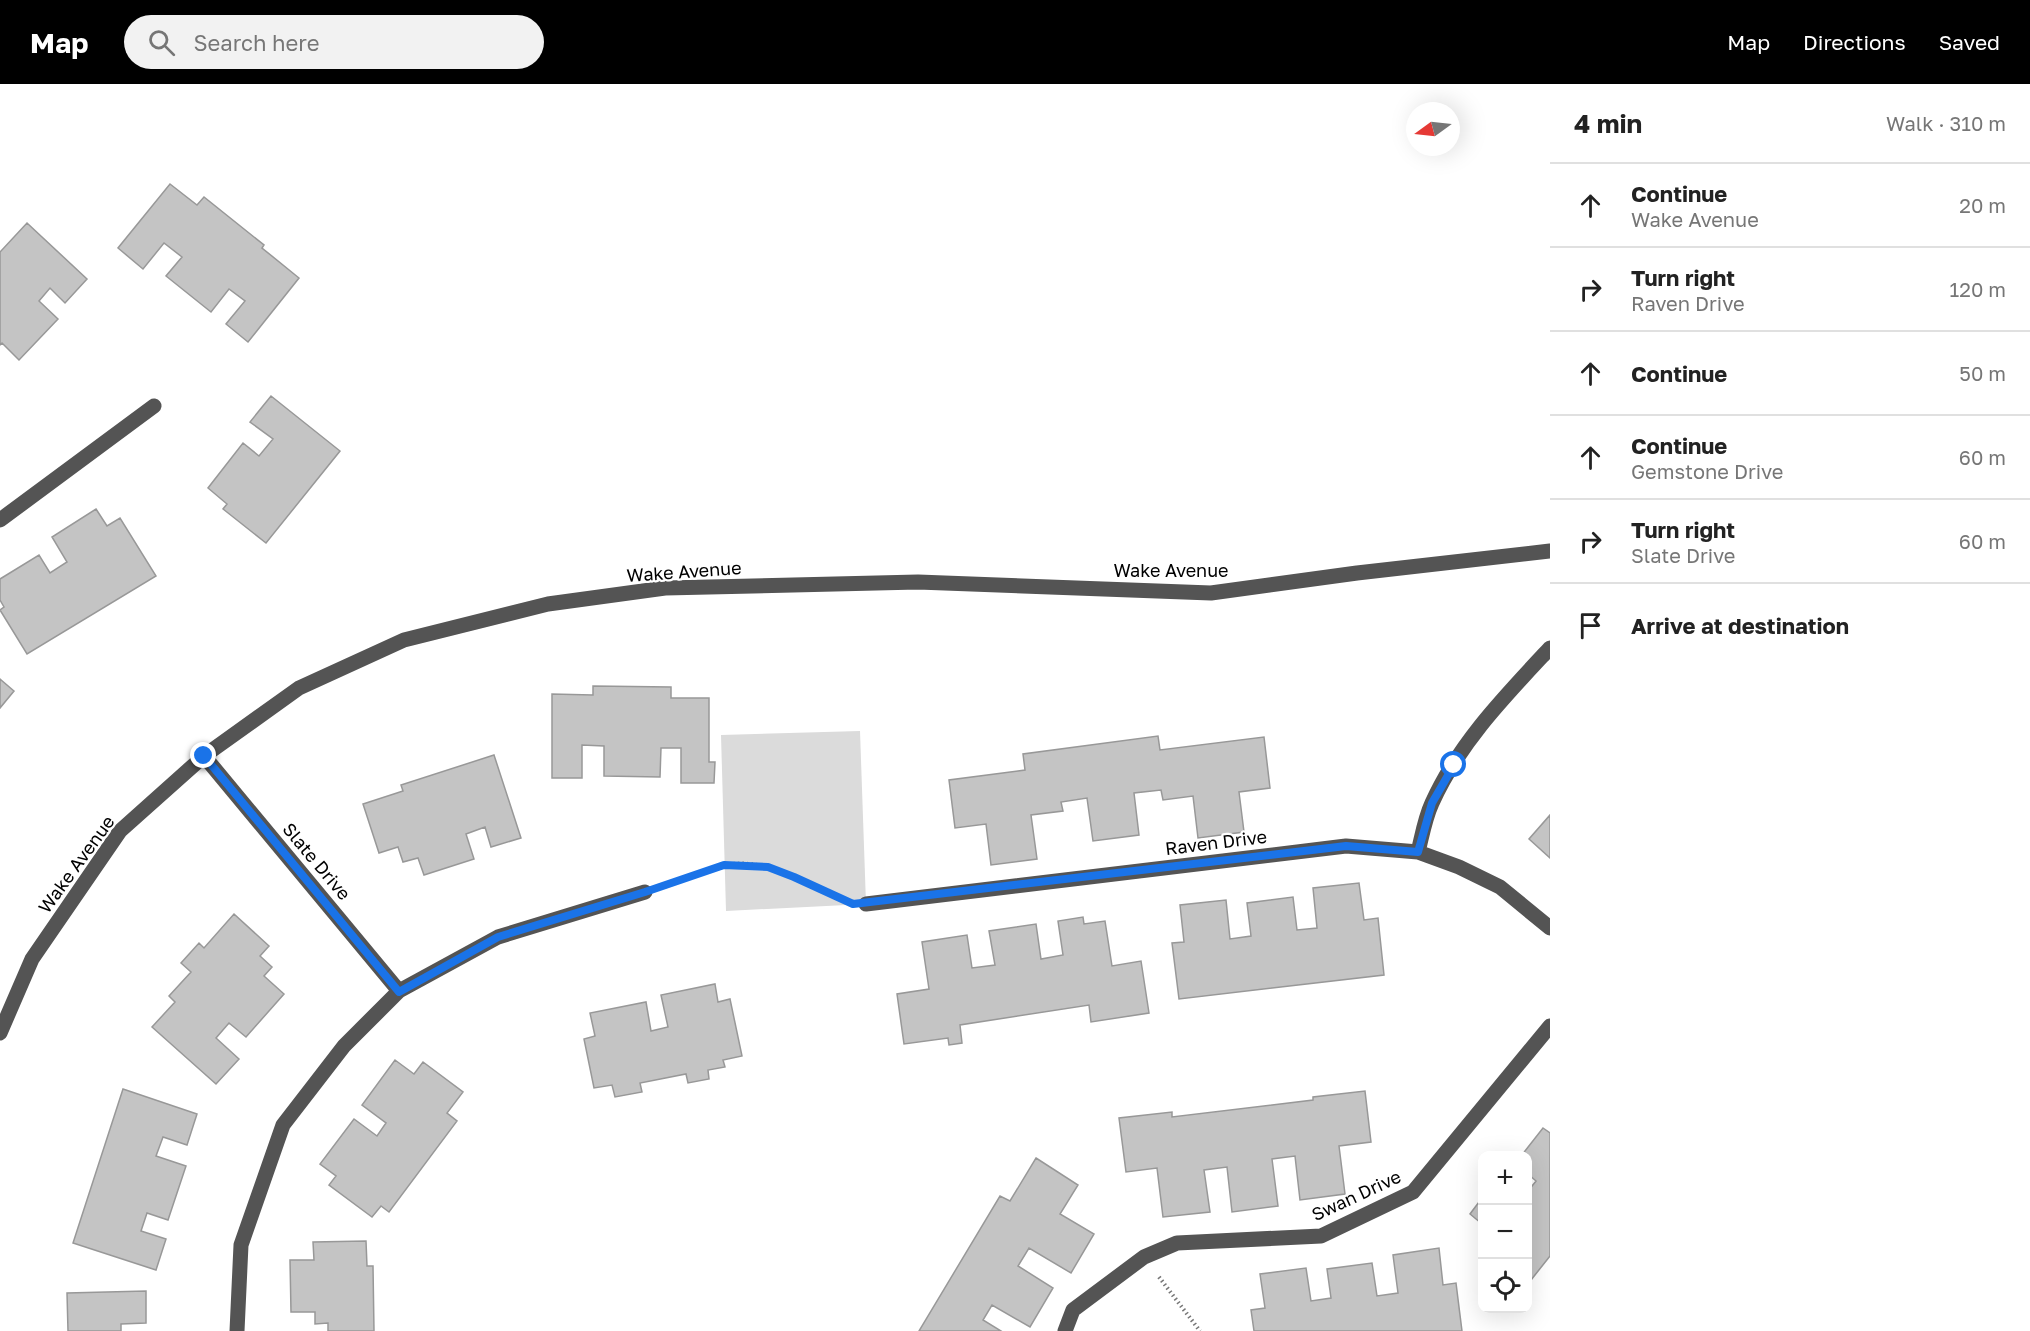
<!DOCTYPE html>
<html lang="en">
<head>
<meta charset="utf-8">
<style>
  body { margin:0; font-family:"Golos Text",sans-serif; background:#f2f2f2; color:#222 }
  .controls { position:absolute; right:18px; bottom:18px; display:grid; overflow:hidden; border-radius:12px; box-shadow:0 6px 24px #0002 }
  .controls button { width:54px; height:54px; display:grid; place-items:center; padding:0; border:0; border-bottom:2px solid #e0e0e0; background:#fff; color:#222; font:30px sans-serif }
  .compass { position:absolute; left:1406px; top:18px; width:54px; height:54px; border-radius:50%; background:#fff; box-shadow:0 6px 24px #0002; rotate:255deg }
  .stop { position:absolute; width:18px; height:18px; margin:-14px; border:4px solid #1a73e8; border-radius:50%; background:#fff }
  .stop.end { background:#1a73e8; border-color:#fff; box-shadow:0 2px 6px #0008 }
  .list { margin:0; padding:0; list-style:none }
  h2 { display:flex; justify-content:space-between; align-items:center; height:78px; margin:0; padding:0 24px; font-size:26px }
  h2 small { font-size:20px; font-weight:400; color:#767676 }
  .list li { display:grid; grid-template-columns:39px 1fr auto; gap:18px; align-items:center; box-sizing:border-box; height:84px; padding:0 24px; border-top:2px solid #e0e0e0 }
  .list b { display:block; font-size:22px; white-space:nowrap }
  .list p { margin:0; font-size:20px; white-space:nowrap; color:#767676 }
  .list em { font-size:20px; font-style:normal; color:#767676 }
  .icon { flex:none; width:33px; height:33px; fill:none; stroke:currentColor; stroke-width:2; stroke-linecap:round; stroke-linejoin:round }
  .map { position:relative; flex:none; width:1550px; height:1247px; overflow:hidden }
  header { display:flex; align-items:center; gap:36px; box-sizing:border-box; height:84px; padding:0 30px; background:#000; color:#fff }
  header strong { font-size:28px }
  nav { display:flex; gap:33px; margin-inline-start:auto; font-size:21px }
  .search { width:420px; height:54px; background:#f2f2f2; display:flex; align-items:center; gap:15px; box-sizing:border-box; padding:0 21px; border-radius:33px; color:#767676; font-size:22px }
  main { display:flex }
  aside { flex:1; background:#fff }
  .map>svg:first-child { display:block }
</style>
</head>
<body>
<header>
<strong>Map</strong>
<div class="search"><svg class="icon" aria-label="search" viewBox="0 0 24 24"><circle cx="10" cy="10" r="6"/><path d="M15 15l6 6"/></svg>Search here</div>
<nav><a>Map</a><a>Directions</a><a>Saved</a></nav>
</header>
<main>
<div class="map">
<svg width="1550" height="1247" viewBox="0 0 1550 1247">
  <rect width="100%" height="100%" fill="#fff"/>
  <path fill="#dbdbdb" d="M860 647 866 820 726 827 721 651Z"/>
  <path fill="#c4c4c4" stroke="#989898" stroke-width="1.5" d="M170 100 197 121 204 113 264 161 262 164 299 194 248 258 226 240 245 217 229 205 211 228 166 192 182 173 164 159 143 185 118 164Z
    M27 139 87 195 65 219 50 204 39 217 58 235 19 276 2 259 0 261V168Z
    M271 312 340 367 266 459 223 425 227 420 208 404 243 359 259 372 273 355 250 338Z
    M96 425 107 442 120 434 156 492 27 570 0 526 4 523 0 516V495L39 471 50 489 67 478 52 453Z
    M0 595 14 607 0 624Z
    M593 602 671 603V614H709V678H715L714 699H681V664H661L660 693 604 692V662L582 661V694H552V610L593 611Z
    M1158 652 1160 666 1264 653 1270 704 1239 708 1244 748 1198 754 1193 712 1163 716 1161 706 1134 709 1139 751 1093 757 1087 714 1061 718 1063 727 1031 731 1037 775 991 781 986 740 955 744 949 696 1025 686 1023 670Z
    M494 671 521 754 491 763 485 743 466 750 474 775 424 791 418 774 403 778 398 763 379 769 363 720 403 707 401 701Z
    M1550 731V774L1529 755Z
    M1359 799 1364 836 1378 834 1384 891 1179 915 1172 859 1184 858 1180 821 1226 816 1230 855 1251 852 1247 819 1293 813 1297 846 1317 844 1313 804Z
    M234 830 269 862 260 872 272 883 264 892 284 910 246 953 229 939 216 954 239 975 216 1000 152 943 175 918 169 912 191 888 181 879 199 859 204 864Z
    M1083 833 1084 840 1105 837 1112 882 1141 877 1149 929 1091 938 1089 921 960 941 962 959 949 961 948 954 904 960 897 910 929 905 922 858 967 851 972 884 995 881 989 847 1036 840 1041 875 1063 871 1058 837Z
    M715 900 718 918 730 915 742 972 723 976 725 983 708 986 709 995 688 999 686 990 640 999 642 1008 615 1013 612 1001 594 1004 584 955 595 952 590 929 646 918 651 947 668 943 661 911Z
    M395 976 414 990 423 978 463 1008 447 1029 457 1037 389 1128 381 1122 372 1133 329 1101 336 1092 320 1080 354 1035 377 1052 386 1039 362 1021Z
    M123 1005 197 1030 187 1061 163 1053 156 1072 186 1082 168 1136 147 1129 141 1147 166 1155 156 1186 73 1159Z
    M1365 1007 1371 1058 1339 1062 1345 1110 1300 1116 1295 1072 1272 1075 1278 1122 1232 1128 1227 1083 1204 1086 1210 1128 1163 1133 1157 1084 1126 1088 1119 1034 1172 1028V1033L1313 1016V1013Z
    M1543 1044 1550 1049V1172L1531 1196 1528 1193V1107L1536 1097 1528 1090V1072H1521Z
    M1036 1074 1078 1101 1060 1130 1094 1150 1071 1189 1029 1164 1018 1182 1053 1204 1030 1243 992 1221 983 1236 1001 1247H919L1000 1112 1010 1117Z
    M1482 1114V1140L1470 1130Z
    M366 1157 367 1182H373L374 1247H328V1239L315 1240V1228H291L290 1176H314L313 1158Z
    M1439 1164 1443 1201 1456 1199 1462 1247H1254L1251 1226 1265 1224 1260 1190 1306 1184 1311 1217 1331 1214 1327 1185 1372 1179 1377 1212 1398 1209 1393 1171Z
    M146 1207V1239L121 1240V1247H68L67 1209Z"/>
  <g fill="none" stroke-linecap="round" stroke-linejoin="round">
    <path stroke="#767676" stroke-width="4" stroke-dasharray="1.5 3" stroke-linecap="butt" d="M665 802C684 795 703 787 722 782 763 771 809 800 845 816
      M1159 1193 1200 1247"/>
    <path stroke="#545454" stroke-width="15" d="M0 436 154 322
      M204 672 399 907
      M1418 768C1422 752 1425 734 1432 719 1459 659 1506 611 1550 564
      M866 820 1346 762 1418 768 1459 783 1500 803 1550 844
      M0 949 32 875 120 747 204 672 299 604 404 556 548 520 665 504 918 498 1211 509 1357 489 1550 467
      M237 1247 241 1161 283 1041 344 962 399 907 498 853 645 808
      M1065 1247 1073 1226 1144 1173 1177 1159 1321 1152 1413 1108 1550 942"/>
  </g>
  <g fill="none" stroke-linecap="round" stroke-linejoin="round">
    <path stroke="#1a73e8" stroke-width="8" d="M204 672 399 908 498 853 645 808 724 781 768 783 794 793 853 820 1346 762 1418 768 1432 719 1454 681"/>
  </g>
  <g text-anchor="middle" dominant-baseline="central" stroke-width="4.5" stroke-linejoin="round" paint-order="stroke">
    <g font-size="18" fill="#000" stroke="#fff">
      <text x="1171" y="486">Wake Avenue</text>
      <text transform="translate(684 487) rotate(-4)">Wake Avenue</text>
      <text transform="translate(1216 758) rotate(-7)">Raven Drive</text>
      <text transform="translate(317 777) rotate(50)">Slate Drive</text>
      <text transform="translate(76 780) rotate(-54)">Wake Avenue</text>
      <text transform="translate(1356 1111) rotate(-25)">Swan Drive</text>
    </g>
  </g>
</svg>
<div class="controls">
<button>+</button>
<button>−</button>
<button><svg class="icon" aria-label="locate" viewBox="0 0 24 24"><circle cx="12" cy="12" r="6"/><path d="M12 2v4M12 18v4M2 12h4M18 12h4"/></svg></button>
</div>
<svg class="compass" viewBox="-18 -18 36 36"><path d="M0-13l5 13h-10z" fill="#e53935"/><path d="M0 13l5-13h-10z" fill="#767676"/></svg>
<div class="stop" style="left:1454px;top:681px"></div>
<div class="stop end" style="left:204px;top:672px"></div>
</div>
<aside>
<h2>4 min<small>Walk · 310 m</small></h2>
<ul class="list">
<li><svg class="icon" aria-label="ahead" viewBox="0 0 24 24"><path d="M12 20V5M6 11l6-6 6 6"/></svg><div><b>Continue</b><p>Wake Avenue</p></div><em>20 m</em></li>
<li><svg class="icon" aria-label="right" viewBox="0 0 24 24"><path d="M7 20v-9h11M14 6l5 5-5 5"/></svg><div><b>Turn right</b><p>Raven Drive</p></div><em>120 m</em></li>
<li><svg class="icon" aria-label="ahead" viewBox="0 0 24 24"><path d="M12 20V5M6 11l6-6 6 6"/></svg><div><b>Continue</b></div><em>50 m</em></li>
<li><svg class="icon" aria-label="ahead" viewBox="0 0 24 24"><path d="M12 20V5M6 11l6-6 6 6"/></svg><div><b>Continue</b><p>Gemstone Drive</p></div><em>60 m</em></li>
<li><svg class="icon" aria-label="right" viewBox="0 0 24 24"><path d="M7 20v-9h11M14 6l5 5-5 5"/></svg><div><b>Turn right</b><p>Slate Drive</p></div><em>60 m</em></li>
<li><svg class="icon" aria-label="arrive" viewBox="0 0 24 24"><path d="M6 21V4h12l-3 4 3 4H6"/></svg><div><b>Arrive at destination</b></div></li>
</ul>
</aside>
</main>
</body>
</html>
